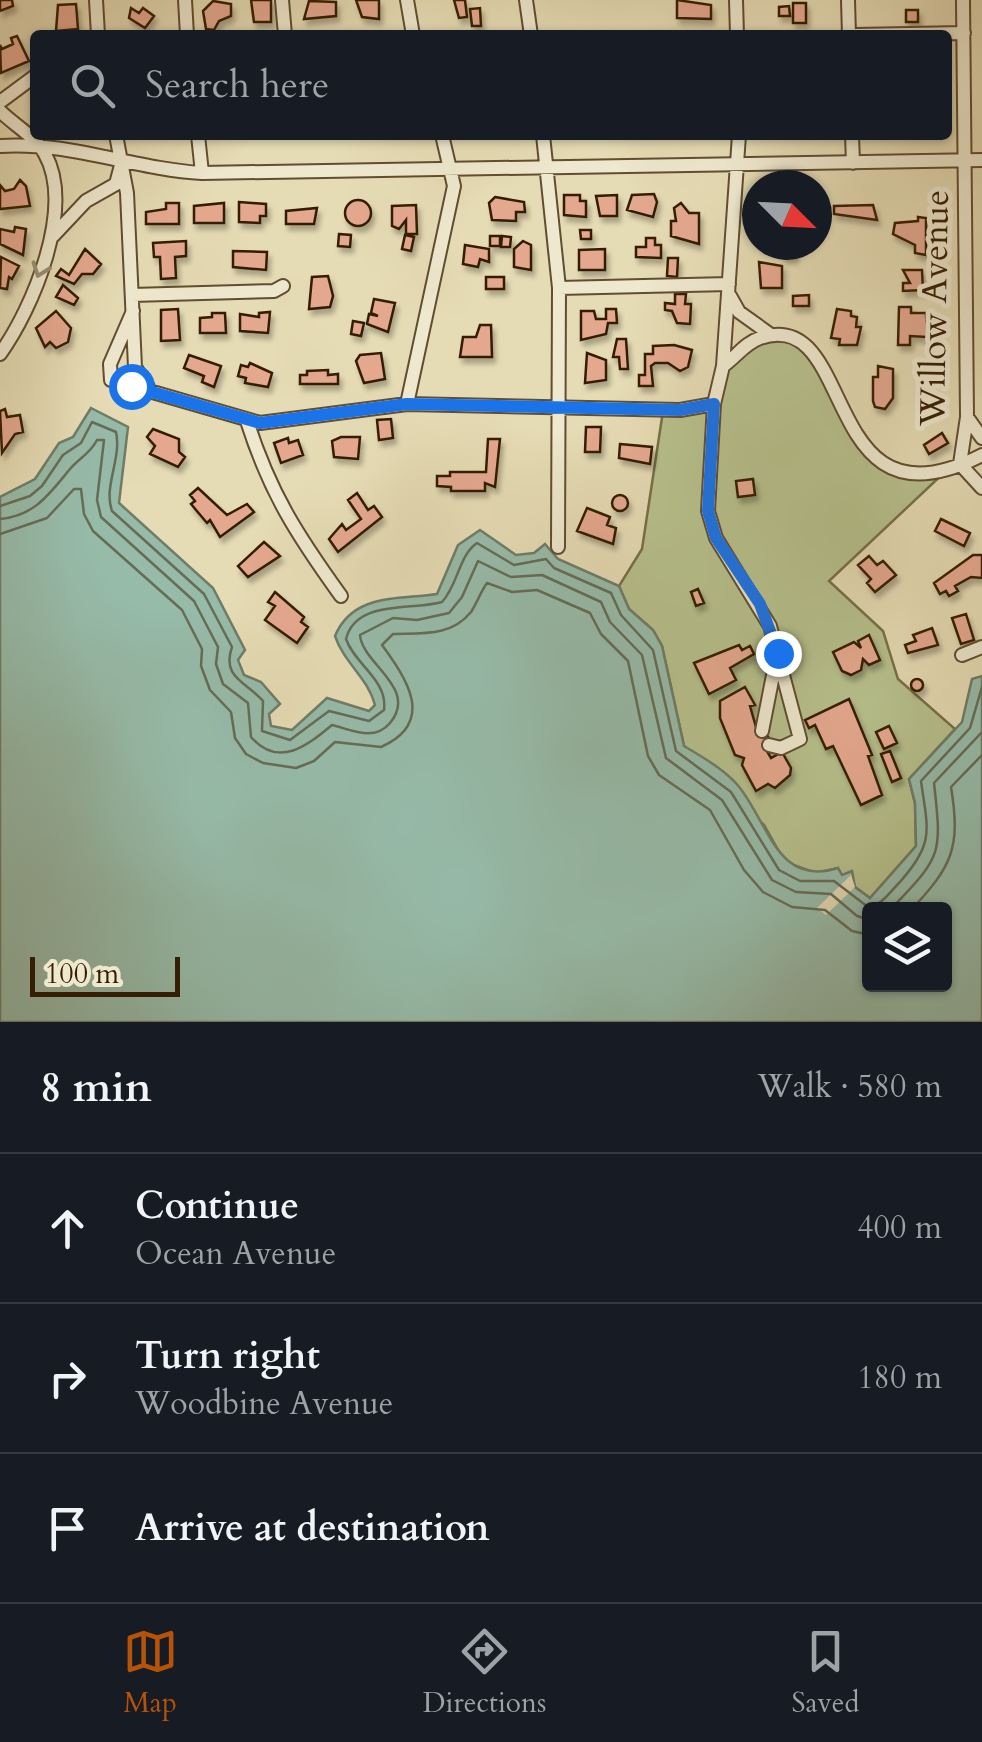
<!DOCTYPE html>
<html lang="en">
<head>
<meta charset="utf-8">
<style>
  body { margin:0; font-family:Cardo,serif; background:#242831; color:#f1f3f6 }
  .controls { position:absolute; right:30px; bottom:30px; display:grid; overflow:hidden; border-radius:10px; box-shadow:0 2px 8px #0004 }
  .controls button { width:90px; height:90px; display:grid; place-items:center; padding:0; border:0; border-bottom:2px solid #363941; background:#171b24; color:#f1f3f6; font:50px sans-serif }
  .compass { position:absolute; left:742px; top:170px; width:90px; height:90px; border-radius:50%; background:#171b24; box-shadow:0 2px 8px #0004; rotate:114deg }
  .scale { position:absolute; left:30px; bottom:25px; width:150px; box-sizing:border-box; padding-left:10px; border:5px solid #351e04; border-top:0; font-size:28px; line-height:35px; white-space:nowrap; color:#351e04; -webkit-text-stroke:8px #eee8ce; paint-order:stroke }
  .stop { position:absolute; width:30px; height:30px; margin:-22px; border:8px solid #1a73e8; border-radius:50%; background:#fff }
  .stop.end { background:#1a73e8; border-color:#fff; box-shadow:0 2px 10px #0008 }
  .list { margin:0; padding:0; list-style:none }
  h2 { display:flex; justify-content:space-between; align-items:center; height:130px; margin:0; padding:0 40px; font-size:42px }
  h2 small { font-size:32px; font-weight:400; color:#9ea1a6 }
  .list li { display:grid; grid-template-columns:65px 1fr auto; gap:30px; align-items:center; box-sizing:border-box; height:150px; padding:0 40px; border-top:2px solid #363941 }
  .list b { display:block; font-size:38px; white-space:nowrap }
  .list p { margin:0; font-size:32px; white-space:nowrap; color:#9ea1a6 }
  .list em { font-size:32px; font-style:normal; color:#9ea1a6 }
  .icon { flex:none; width:55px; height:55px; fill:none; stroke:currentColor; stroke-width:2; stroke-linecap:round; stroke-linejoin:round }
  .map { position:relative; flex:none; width:982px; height:1022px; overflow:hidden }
  .search { position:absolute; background:#171b24; box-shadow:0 2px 8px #0004; left:30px; right:30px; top:30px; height:110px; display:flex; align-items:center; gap:25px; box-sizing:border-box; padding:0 35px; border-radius:10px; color:#9ea1a6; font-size:38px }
  .sheet { height:580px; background:#171b24 }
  nav { display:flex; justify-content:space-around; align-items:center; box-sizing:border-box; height:140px; border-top:2px solid #363941; background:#171b24; font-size:28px; color:#9ea1a6 }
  nav a { display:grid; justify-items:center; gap:5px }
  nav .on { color:#b45309 }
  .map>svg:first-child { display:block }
</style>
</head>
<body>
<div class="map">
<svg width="982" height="1022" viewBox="0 0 982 1022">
  <defs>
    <filter id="shadow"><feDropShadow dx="3" dy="5.5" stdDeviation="2.5" flood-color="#0004"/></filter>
  </defs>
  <rect width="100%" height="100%" fill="#e5dbb4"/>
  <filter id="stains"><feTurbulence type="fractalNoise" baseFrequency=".002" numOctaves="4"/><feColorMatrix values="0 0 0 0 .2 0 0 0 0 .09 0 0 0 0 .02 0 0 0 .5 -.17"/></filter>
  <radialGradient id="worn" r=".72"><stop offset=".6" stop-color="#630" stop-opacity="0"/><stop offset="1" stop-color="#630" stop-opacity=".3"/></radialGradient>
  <path fill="#b6c08c" stroke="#766f48" stroke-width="2.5" d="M770 337 805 347 880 463 947 470 829 581 883 631 898 679 955 729 909 779 915 803 916 846 870 898 855 887 851 875 842 876 838 868 816 873 785 862 764 825 684 746 662 646 653 630 629 609 619 586 642 549 663 411 715 405 725 367Z"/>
  <path fill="#96bba9" stroke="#6f7c67" stroke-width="2.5" fill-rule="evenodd" d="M91 408 128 427 119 503 213 588 245 650 238 660 244 675 261 682 280 704 269 714 271 726 292 730 327 698 369 711 375 705C368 678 344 663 335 636 353 593 398 600 437 594L458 545 480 530 516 555 534 553 545 544 558 559 619 586 629 609 653 630 662 646 684 746C702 757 726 770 740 788 769 825 778 887 838 868L842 875 852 871 855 887 870 898 916 846 915 803 909 779 962 722 972 679 982 676V1022H0V497L35 479 59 443 73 437ZM870 909H944V984H870Z"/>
  <path fill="#e5dbb4" d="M851 875 855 887 826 915 817 908Z"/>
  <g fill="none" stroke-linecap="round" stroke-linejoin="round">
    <path stroke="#666c56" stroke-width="2.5" d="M0 506 30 496 42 486 63 455 81 443 92 422 116 432C122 458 103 487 112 511L204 594 232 647C221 678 247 682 263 701L262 731 290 740 329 711 369 721 384 710C388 680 355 665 346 639 356 599 412 611 442 602 458 585 459 555 477 543L514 565 546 559 554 568 611 593 621 615 653 650 676 751 731 792 779 870 800 881H834L868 907C882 905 889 893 899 883 935 843 928 831 921 781L970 728 982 687
      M0 519C35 516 50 493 70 469 79 458 90 454 97 440H104L97 500 101 517 194 601 218 647 216 664 223 684 248 703 251 737C279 769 308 745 332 725 352 730 374 742 390 723 419 688 362 664 360 635L393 618 417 620 449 613 462 597 478 561 511 577 542 575 601 602 610 622 642 655 666 758 722 800 772 880 796 892 831 894 857 916 870 920
      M0 534 47 518 74 489H81L84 514 93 531 182 610 202 649 201 666 210 690 231 712 235 738 246 754 263 763 296 768 314 761 335 742 381 747C437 722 406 678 382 645L393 634C421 633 451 637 471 612 477 603 481 591 487 583L512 592 537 590 590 613 601 634 628 661 648 756 659 775 710 810 744 870 763 892 792 907 825 910 852 931 870 935
      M891 909C942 856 942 855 934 783L982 732
      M912 909C952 866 961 848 951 787L982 755"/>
  </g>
  <path fill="#e4a88f" stroke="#351e04" stroke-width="2.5" filter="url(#shadow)" d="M0 0H12L13 6 0 11Z
    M251 0H271V22H254Z
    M356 0H379V19L362 17Z
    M454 0H465L467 17 459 18Z
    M677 0 711 5V19L677 18Z
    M213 1 231 4V16L219 21 214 30 206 29 203 11Z
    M309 1 336 2V16L304 19Z
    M793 3H806V23H793Z
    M76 4 78 29 56 31 58 5Z
    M789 6 790 16H779V7Z
    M131 8 139 13 143 8 154 16 145 28 129 18Z
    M480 8 481 26H472L470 9Z
    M906 10H918V22H906Z
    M17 36 29 61 1 73 0 45 2 49 13 44 11 38Z
    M20 180 26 186 30 206 0 209V185L5 191 14 189Z
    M654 194 657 202 653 217 627 210 632 195Z
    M564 195H580V201H586V217L564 215Z
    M617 195V216H600L596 196Z
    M495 197 524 202 525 212H516V221L492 220 489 203Z
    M345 213a13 13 0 1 1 26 0a13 13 0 1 1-26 0Z
    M239 202 266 204V216H260V223L239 222Z
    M166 203H179V224H146V212L166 209Z
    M224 203V223H194V206Z
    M681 203 689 213H699V244L671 236V221H676L674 208Z
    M416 205 417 234H406V220L399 229 392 226V206Z
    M873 205 877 220 834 214V206Z
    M317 208 314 224H286V211Z
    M918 217 926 218V255L915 253V245L893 234 895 223 918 221Z
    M15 227 26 229 23 255 0 244V229L14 232Z
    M580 230H591V239H581Z
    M339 234 351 235 350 247 338 246Z
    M405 235 414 237 411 251 402 249Z
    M490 236H500V246H490Z
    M502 236 511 237 510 247H501Z
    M646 238H655V245H661V258L636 257V247H646Z
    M186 241V256L175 257 176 278 161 279 160 257H154L153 243Z
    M523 241 531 245V270L514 267V249Z
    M465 245 489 249V262L480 259 478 267 463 264Z
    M783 245H795V257H783Z
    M85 249 101 264 93 274H82L74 284 56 276 61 269 69 275Z
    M605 249V270H579V250Z
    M233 251 267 252 266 270 233 267Z
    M1 257 19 266 12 279 9 277 7 289 0 288Z
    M668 258H678L677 277 667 276Z
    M759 262 782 266V288H761Z
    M903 270H922L923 290 903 291V283H910Z
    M328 276 333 296 330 307 309 309 312 277Z
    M486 277H504V289H486Z
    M63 285 78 298 74 305 56 297Z
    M675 294H686L685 304H691L690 324 677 323 672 311 665 310V303L675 304Z
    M809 295V306H793V296Z
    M374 299 395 303 388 332 367 324 369 314 378 316 371 313Z
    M899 307H911V313H926L927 337 910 336V345H898Z
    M178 309 180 340 161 341V310Z
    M606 309H616L617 323H608L606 334 581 340V311H594L596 319H606Z
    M837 309 851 311V316L857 317 856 327H861L857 345H839L840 339 831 338Z
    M56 311 71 328 68 342 56 348 50 342 45 347 36 328Z
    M270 312 268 333 240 331V314L259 317V313Z
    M212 313H225L226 333H200V318L212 317Z
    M353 321 364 323 361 336 351 334Z
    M480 325H491L492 357H460L463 337H476Z
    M617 339H626L628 369H620L619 357H613Z
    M674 345 692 350 688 367 680 371 668 363H655L651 366 653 386H639V375H645V354H653V346Z
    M381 353 385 379 364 383 356 361 360 355Z
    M587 353 606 360V380L585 383Z
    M189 355 221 366 214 387 202 382 204 376 184 368Z
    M250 363 272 373 268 387 245 383 246 378 238 376 241 365 248 367Z
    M878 366 893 369V398L885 409 875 407 873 401V377H878Z
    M328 370V375L338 374V384H300V375H307V371Z
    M5 409 7 417 20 415 23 432 15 434 2 453 0 411Z
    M391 419 393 438 379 440 377 420Z
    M586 427H601L600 452H585Z
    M153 429 179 439V452L185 457 178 467 150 454 155 446 147 437Z
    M942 433 948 443 929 454 924 445Z
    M341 437H360L358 459 334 457 332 441Z
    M288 438 289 443 298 440 303 455 281 463 274 443Z
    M488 439H500L495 487 485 483V491H451V487L437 486V476H450V472H486Z
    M620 444 652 447 650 464 619 458Z
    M753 479 755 495 738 497 736 481Z
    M198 488 227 515 247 504 254 512 220 537 210 520 207 523 191 504 195 501 190 495Z
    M357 493 368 510 374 506 382 517 338 552 329 539 342 524 346 530 361 519 348 500Z
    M612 503a8 8 0 1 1 16 0a8 8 0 1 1-16 0Z
    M587 508 610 517 607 525 616 528 613 544 577 531Z
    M941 519 970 533 964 546 935 531Z
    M264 542 280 556 248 577 238 566Z
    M973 555H982V578L971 577 955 586 958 591 949 596 946 591 940 594 934 583Z
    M869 556 877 565 883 561 896 575 875 592 867 583 871 579 858 565Z
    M698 589 704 603 696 606 691 592Z
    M275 592 304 617 301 622 308 627 297 643 265 620 275 606 268 602Z
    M966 614 974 640 961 644 952 618Z
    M932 628 938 645 908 653 905 645 916 641 913 635Z
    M869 635 880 660 869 665 863 659 861 670 851 675 842 671 833 652 854 642 861 648 858 641Z
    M739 645 742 650 750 646 754 654 730 668 736 680 709 694 694 663Z
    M911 685a6 6 0 1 1 12 0a6 6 0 1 1-12 0Z
    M745 687 755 705 750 706 758 734 764 730 772 744 765 748 771 758 782 752 791 768 790 775 775 788 768 784 756 791 742 765 744 758 735 755 720 718V701Z
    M849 699 872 755 868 756 882 795 861 805 833 746 826 749 815 725 809 728 805 720Z
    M889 726 897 743 884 749 876 732Z
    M890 751 901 778 892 782 881 754Z"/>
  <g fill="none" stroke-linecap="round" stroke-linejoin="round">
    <g stroke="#614d30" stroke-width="16">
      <path id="minor" d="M96 0 98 35
        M185 0 187 35
        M282 0 285 35
        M407 0 413 35
        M526 0 531 35
        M736 0 737 35
        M848 0 849 35
        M963 0 967 417 960 464 982 488
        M856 35 964 33
        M0 102 35 76
        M0 111C14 125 36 137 45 154 75 208 33 308 0 354
        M116 135 127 193 135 367 148 387
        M198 135 202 173
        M543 135 559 288 558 547
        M739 135 723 366 714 404 708 511 716 538 770 626 800 739 781 748 769 745
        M852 135 853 163
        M0 146C67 141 134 169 202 173L982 160
        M53 236 86 201 116 184 121 165
        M559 288 729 284
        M132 295 274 291 283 286
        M730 296 739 312 771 335
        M133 311 110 364 111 380 260 423 407 404 680 410 714 404
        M723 366C736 357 745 343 760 338 859 304 817 540 982 455
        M407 404 454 186 442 135
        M967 417 982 438
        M247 421C270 493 297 535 341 596
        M962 655 982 647
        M762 731 777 655"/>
    </g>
    <use href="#minor" stroke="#eee8ce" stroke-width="12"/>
  </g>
  <defs><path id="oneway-chevron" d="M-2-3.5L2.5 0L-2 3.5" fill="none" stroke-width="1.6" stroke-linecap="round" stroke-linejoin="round" transform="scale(2.5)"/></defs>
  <use stroke="#9b8d73" href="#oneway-chevron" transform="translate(40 270) rotate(110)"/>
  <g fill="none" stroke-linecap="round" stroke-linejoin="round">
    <path stroke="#1a73e8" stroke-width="12" d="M131 386 260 423 407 404 680 410 714 404 708 511 716 538 760 604 778 653"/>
  </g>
  <g text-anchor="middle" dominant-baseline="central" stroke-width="10" stroke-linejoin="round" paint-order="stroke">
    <g font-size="35" fill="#351e04" stroke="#eee8ce">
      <text transform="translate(935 308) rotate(-89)">Willow Avenue</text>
    </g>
  </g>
  <rect width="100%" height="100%" filter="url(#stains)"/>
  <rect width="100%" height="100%" fill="url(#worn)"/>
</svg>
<div class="controls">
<button><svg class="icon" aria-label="layers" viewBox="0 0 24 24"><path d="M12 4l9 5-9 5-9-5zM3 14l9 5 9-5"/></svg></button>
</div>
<svg class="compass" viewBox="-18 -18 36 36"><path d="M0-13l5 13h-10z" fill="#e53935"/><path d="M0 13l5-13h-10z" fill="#9ea1a6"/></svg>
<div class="scale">100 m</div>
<div class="stop" style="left:131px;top:386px"></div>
<div class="stop end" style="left:778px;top:653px"></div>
<div class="search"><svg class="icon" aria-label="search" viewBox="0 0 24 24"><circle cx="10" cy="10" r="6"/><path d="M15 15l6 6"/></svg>Search here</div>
</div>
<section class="sheet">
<h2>8 min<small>Walk · 580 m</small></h2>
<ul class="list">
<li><svg class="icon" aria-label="ahead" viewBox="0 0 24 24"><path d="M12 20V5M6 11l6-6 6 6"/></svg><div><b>Continue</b><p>Ocean Avenue</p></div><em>400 m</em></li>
<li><svg class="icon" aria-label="right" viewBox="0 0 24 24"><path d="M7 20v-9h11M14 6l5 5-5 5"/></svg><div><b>Turn right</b><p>Woodbine Avenue</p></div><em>180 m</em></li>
<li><svg class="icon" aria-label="arrive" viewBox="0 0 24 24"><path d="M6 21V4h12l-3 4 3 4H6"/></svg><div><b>Arrive at destination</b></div></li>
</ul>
</section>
<nav>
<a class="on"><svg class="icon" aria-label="map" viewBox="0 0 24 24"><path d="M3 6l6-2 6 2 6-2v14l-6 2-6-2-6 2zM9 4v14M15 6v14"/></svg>Map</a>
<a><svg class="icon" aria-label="directions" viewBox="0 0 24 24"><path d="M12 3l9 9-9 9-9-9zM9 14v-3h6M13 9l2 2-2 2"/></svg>Directions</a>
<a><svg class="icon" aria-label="saved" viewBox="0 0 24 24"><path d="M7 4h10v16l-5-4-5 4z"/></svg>Saved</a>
</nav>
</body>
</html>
